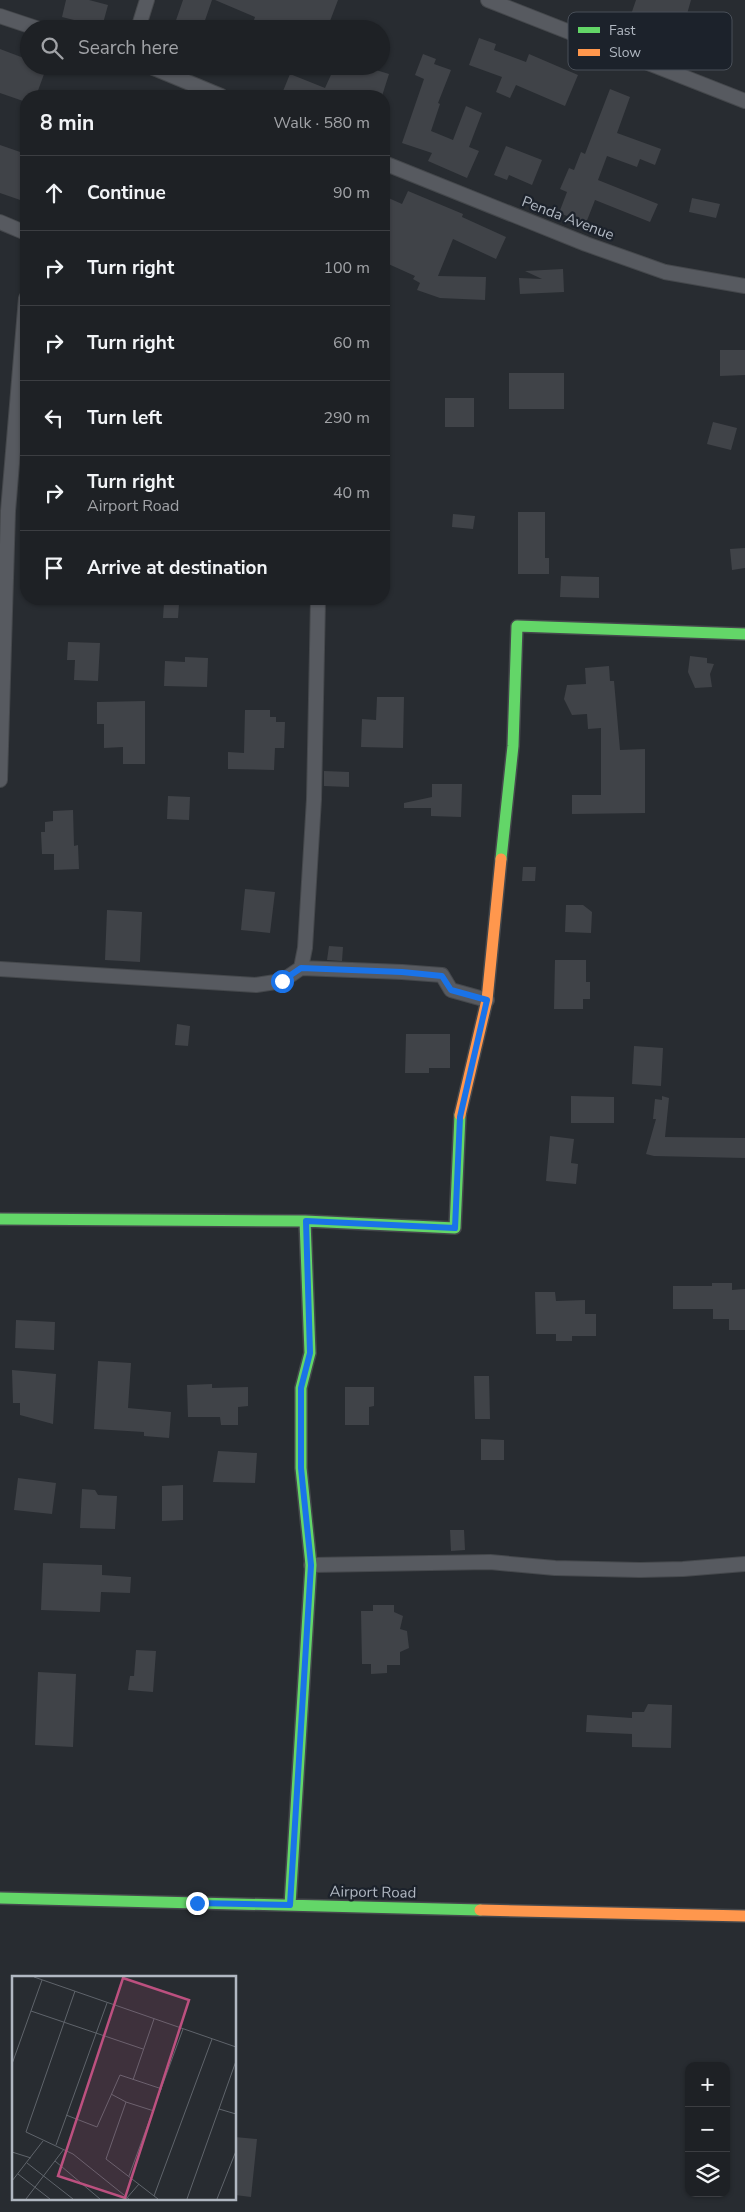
<!DOCTYPE html>
<html lang="en">
<head>
<meta charset="utf-8">
<style>
  body { margin:0; font-family:"Nunito Sans",sans-serif; background:#26292d; color:#f1f3f6 }
  .controls { position:absolute; right:15px; bottom:15px; display:grid; overflow:hidden; border-radius:10px; box-shadow:0 1px 4px #0004 }
  .controls button { width:45px; height:45px; display:grid; place-items:center; padding:0; border:0; border-bottom:1px solid #3c3e42; background:#1e2125; color:#f1f3f6; font:25px sans-serif }
  .stop { position:absolute; width:15px; height:15px; margin:-11px; border:4px solid #1a73e8; border-radius:50%; background:#fff }
  .stop.end { background:#1a73e8; border-color:#fff; box-shadow:0 1px 5px #0008 }
  .list { margin:0; padding:0; list-style:none }
  h2 { display:flex; justify-content:space-between; align-items:center; height:65px; margin:0; padding:0 20px; font-size:21px }
  h2 small { font-size:16px; font-weight:400; color:#a1a3a7 }
  .list li { display:grid; grid-template-columns:32px 1fr auto; gap:15px; align-items:center; box-sizing:border-box; height:75px; padding:0 20px; border-top:1px solid #3c3e42 }
  .list b { display:block; font-size:19px; white-space:nowrap }
  .list p { margin:0; font-size:16px; white-space:nowrap; color:#a1a3a7 }
  .list em { font-size:16px; font-style:normal; color:#a1a3a7 }
  .icon { flex:none; width:28px; height:28px; fill:none; stroke:currentColor; stroke-width:2; stroke-linecap:round; stroke-linejoin:round }
  .map { position:relative; flex:none; width:745px; height:2212px; overflow:hidden }
  .search { position:absolute; background:#1e2125; box-shadow:0 1px 4px #0004; left:20px; top:20px; width:370px; height:55px; display:flex; align-items:center; gap:12px; box-sizing:border-box; padding:0 18px; border-radius:28px; color:#a1a3a7; font-size:19px }
  .panel { position:absolute; background:#1e2125; box-shadow:0 1px 4px #0004; left:20px; top:90px; width:370px; height:515px; border-radius:20px }
  .map>svg:first-child { display:block }
</style>
</head>
<body>
<div class="map">
<svg width="745" height="2212" viewBox="0 0 745 2212">
  <rect width="100%" height="100%" fill="#282c31"/>
  <path fill="#404348" d="M66 0H89L108 5 102 27 62 17Z
    M183 0H212L202 29H173Z
    M215 0H338L327 29H251L255 17Z
    M636 0H691L687 14 706 21 699 42 656 28 653 38 626 29Z
    M479 38 496 44 494 50 526 62 529 54 578 75 565 106 516 85 510 98 496 92 502 77 469 65Z
    M0 49 29 60V66H47L36 96H26V102L0 93Z
    M423 54 436 59 434 64 451 70 438 103 440 104 431 131 453 140 466 106 482 113 469 147 479 151 467 178 428 161 432 153 402 143 424 79 415 75Z
    M335 66H363L389 74 382 96H281L290 74 325 88Z
    M610 89 630 97 617 133 661 149 655 165 640 159 637 167 607 156 598 180 658 204 650 222 595 200 586 223 559 213 567 192 560 189 569 168 574 170 581 152 585 154Z
    M0 145 26 154V202L0 193Z
    M506 146 542 160 532 185 509 175 507 180 494 175Z
    M408 191 463 214 462 217 506 237 496 259 453 239 438 276 486 277 485 300 440 298 417 290 420 283 413 279 415 276 384 262V247L390 232 384 230V196L402 204Z
    M692 198 720 204 716 218 689 212Z
    M563 269 564 292 520 294 519 278 542 279 525 271Z
    M720 350H745V375L720 376Z
    M509 373H564V409H509Z
    M445 398H474V427H445Z
    M713 422 737 428 731 450 707 444Z
    M518 512H545V558H549V574H518Z
    M453 514 475 516 473 529 452 527Z
    M745 548V568L732 570 730 549Z
    M561 576 599 577V598L560 597Z
    M164 603 179 604 178 618H163Z
    M68 642 100 643 98 681 74 680 75 660H67Z
    M690 656 707 658V663L714 664 710 674 712 687 695 688 688 672Z
    M185 657 208 658 207 687 164 686 165 661 185 662Z
    M609 666 610 681H614L620 750 645 749V813L572 814V795H601V728L588 729 587 714 572 715 564 699 567 685 586 684 585 668Z
    M377 697H404L403 748 361 747 362 719 376 720Z
    M145 701V764H123V747L104 748V724H97V702Z
    M245 710H270V717H276V722H285L284 748H275L274 770 228 769V752L244 753Z
    M324 771 349 772V787L324 786Z
    M432 784H462L461 817 431 816V808H404V803L432 797Z
    M168 796 190 797 189 820 167 819Z
    M73 810 74 846 78 845 79 869 54 870V854H42L41 832H45V822L53 821V811Z
    M523 867H536L535 881H522Z
    M245 889 275 892 270 933 241 930Z
    M566 905H583L592 912 591 933 565 932Z
    M107 910 142 912 140 962 105 960Z
    M329 946 343 947 342 961 327 960Z
    M555 960H586V982H590V999H583V1009H554Z
    M177 1024 190 1026 188 1046 175 1045Z
    M406 1034H450V1068H429V1073H405Z
    M634 1046 663 1048 661 1086 632 1084Z
    M571 1096 614 1097V1123H571Z
    M662 1096 669 1098 665 1137 745 1138V1158L654 1156 646 1154 656 1119H653L655 1099 662 1100Z
    M550 1136 574 1139 571 1163 578 1164 576 1184 546 1181Z
    M712 1283H732V1290L745 1289V1330H729V1319H713V1309H673V1286H712Z
    M535 1292H555L556 1301 585 1300V1314H596V1336H572V1341H556V1334H536Z
    M16 1320 55 1322 54 1350 15 1348Z
    M98 1361 131 1363 128 1408 171 1412 169 1438 144 1436V1432L94 1429Z
    M12 1370 56 1374 53 1424 20 1415V1403H13Z
    M474 1376H489L490 1419H475Z
    M212 1384V1388L248 1387V1406L238 1407V1425H221L220 1417H188L187 1385Z
    M345 1387H374V1406L369 1407V1425H345Z
    M481 1439 504 1440V1460H481Z
    M218 1451 257 1453 255 1483 213 1482Z
    M18 1478 56 1483 52 1514 14 1510Z
    M183 1485V1520L162 1521V1486Z
    M82 1489 95 1490 98 1495 117 1496 115 1529 80 1528Z
    M450 1530H464L465 1550 451 1551Z
    M43 1563 102 1565V1575L131 1577 130 1593 101 1592 100 1612 41 1610Z
    M373 1605H394V1612L403 1616 400 1629 407 1631 409 1648 400 1652V1665H387V1673L371 1674V1664H362L361 1611H373Z
    M136 1650 156 1651 153 1692 128 1690 130 1676H134Z
    M38 1672 76 1674 73 1747 35 1745Z
    M648 1704 672 1705 671 1748 632 1747V1734L586 1732 587 1715 632 1718V1712H644Z
    M235 2137 257 2139 251 2197 235 2195Z"/>
  <g fill="none" stroke-linecap="round" stroke-linejoin="round">
    <g stroke="#45484c" stroke-width="16">
      <path id="street" d="M488 0 745 101
        M0 16 39 29
        M138 29 147 0
        M149 66 221 96
        M384 163 586 244 665 272 745 286
        M0 222 26 233
        M0 780 8 511 26 298
        M301 968 402 972 442 975 451 990 487 1000
        M0 969 256 985 282 981 301 968 305 948 314 799 318 599
        M311 1565 490 1562 555 1568 640 1570 683 1569 745 1564"/>
    </g>
    <g stroke="#45484c" stroke-width="14">
      <path id="fast" d="M501 859 513 746 517 626 745 634
        M0 1219 305 1221 455 1228 460 1115
        M0 1898 480 1910
        M290 1905 311 1565 301 1468V1388L310 1353 305 1221"/>
    </g>
    <g stroke="#45484c" stroke-width="14">
      <path id="slow" d="M460 1115 487 1000 501 859
        M480 1910 745 1916"/>
    </g>
    <use href="#street" stroke="#575a60" stroke-width="14"/>
    <use href="#fast" stroke="#63d668" stroke-width="11"/>
    <use href="#slow" stroke="#ff974d" stroke-width="11"/>
  </g>
  <g fill="none" stroke-linecap="round" stroke-linejoin="round">
    <path stroke="#1a73e8" stroke-width="6" d="M197 1903 290 1905 311 1565 301 1468V1388L310 1353 306 1221 455 1228 460 1117 487 1000 451 990 442 976 402 972 301 968 282 981"/>
  </g>
  <g text-anchor="middle" dominant-baseline="central" stroke-width="4.5" stroke-linejoin="round" paint-order="stroke">
    <g font-size="15" fill="#b1b8c2" stroke="#1c222b">
      <text transform="translate(568 218) rotate(21)">Penda Avenue</text>
      <text transform="translate(373 1892) rotate(1)">Airport Road</text>
    </g>
  </g>
  <g transform="translate(12 1976)">
    <rect width="224" height="224" fill="#282c31"/>
    <path fill="none" stroke="#5f646b" stroke-width="1" d="M22 1 224 71M63 15 14 156 61 178 117 223M19 35 131 73M0 88 30 4M121 104 142 43M99 118 114 126M207 133 224 138M142 135 114 126 94 183 146 223M54 139 85 151 108 99 150 113M44 169 95 27M0 176 19 182M43 185 88 223M15 187 61 223M6 198 38 223M117 200 171 53M0 205 31 165M142 220 200 63M14 223 52 173M114 223 127 208M175 223 224 85M205 223 224 175"/>
    <path fill="#bc507f" fill-opacity="0.15" stroke="#bc507f" stroke-width="2.5" d="M111 2 177 24 113 222 46 200Z"/>
    <rect width="224" height="224" fill="none" stroke="#b1b8c2" stroke-width="2.5"/>
  </g>
  <rect x="568" y="12" width="164" height="58" rx="8" fill="#1c222b" stroke="#494f58" stroke-width="1"/>
  <rect x="578" y="27" width="22" height="6" fill="#63d668"/>
  <rect x="578" y="49" width="22" height="7" fill="#ff974d"/>
  <g font-size="14" fill="#b1b8c2">
    <text x="609" y="35">Fast</text>
    <text x="609" y="57">Slow</text>
  </g>
</svg>
<div class="controls">
<button>+</button>
<button>−</button>
<button><svg class="icon" aria-label="layers" viewBox="0 0 24 24"><path d="M12 4l9 5-9 5-9-5zM3 14l9 5 9-5"/></svg></button>
</div>
<div class="stop" style="left:282px;top:981px"></div>
<div class="stop end" style="left:197px;top:1903px"></div>
<div class="search"><svg class="icon" aria-label="search" viewBox="0 0 24 24"><circle cx="10" cy="10" r="6"/><path d="M15 15l6 6"/></svg>Search here</div>
<section class="panel">
<h2>8 min<small>Walk · 580 m</small></h2>
<ul class="list">
<li><svg class="icon" aria-label="ahead" viewBox="0 0 24 24"><path d="M12 20V5M6 11l6-6 6 6"/></svg><div><b>Continue</b></div><em>90 m</em></li>
<li><svg class="icon" aria-label="right" viewBox="0 0 24 24"><path d="M7 20v-9h11M14 6l5 5-5 5"/></svg><div><b>Turn right</b></div><em>100 m</em></li>
<li><svg class="icon" aria-label="right" viewBox="0 0 24 24"><path d="M7 20v-9h11M14 6l5 5-5 5"/></svg><div><b>Turn right</b></div><em>60 m</em></li>
<li><svg class="icon" aria-label="left" viewBox="0 0 24 24"><path d="M17 20v-9H6M10 6l-5 5 5 5"/></svg><div><b>Turn left</b></div><em>290 m</em></li>
<li><svg class="icon" aria-label="right" viewBox="0 0 24 24"><path d="M7 20v-9h11M14 6l5 5-5 5"/></svg><div><b>Turn right</b><p>Airport Road</p></div><em>40 m</em></li>
<li><svg class="icon" aria-label="arrive" viewBox="0 0 24 24"><path d="M6 21V4h12l-3 4 3 4H6"/></svg><div><b>Arrive at destination</b></div></li>
</ul>
</section>
</div>
</body>
</html>
